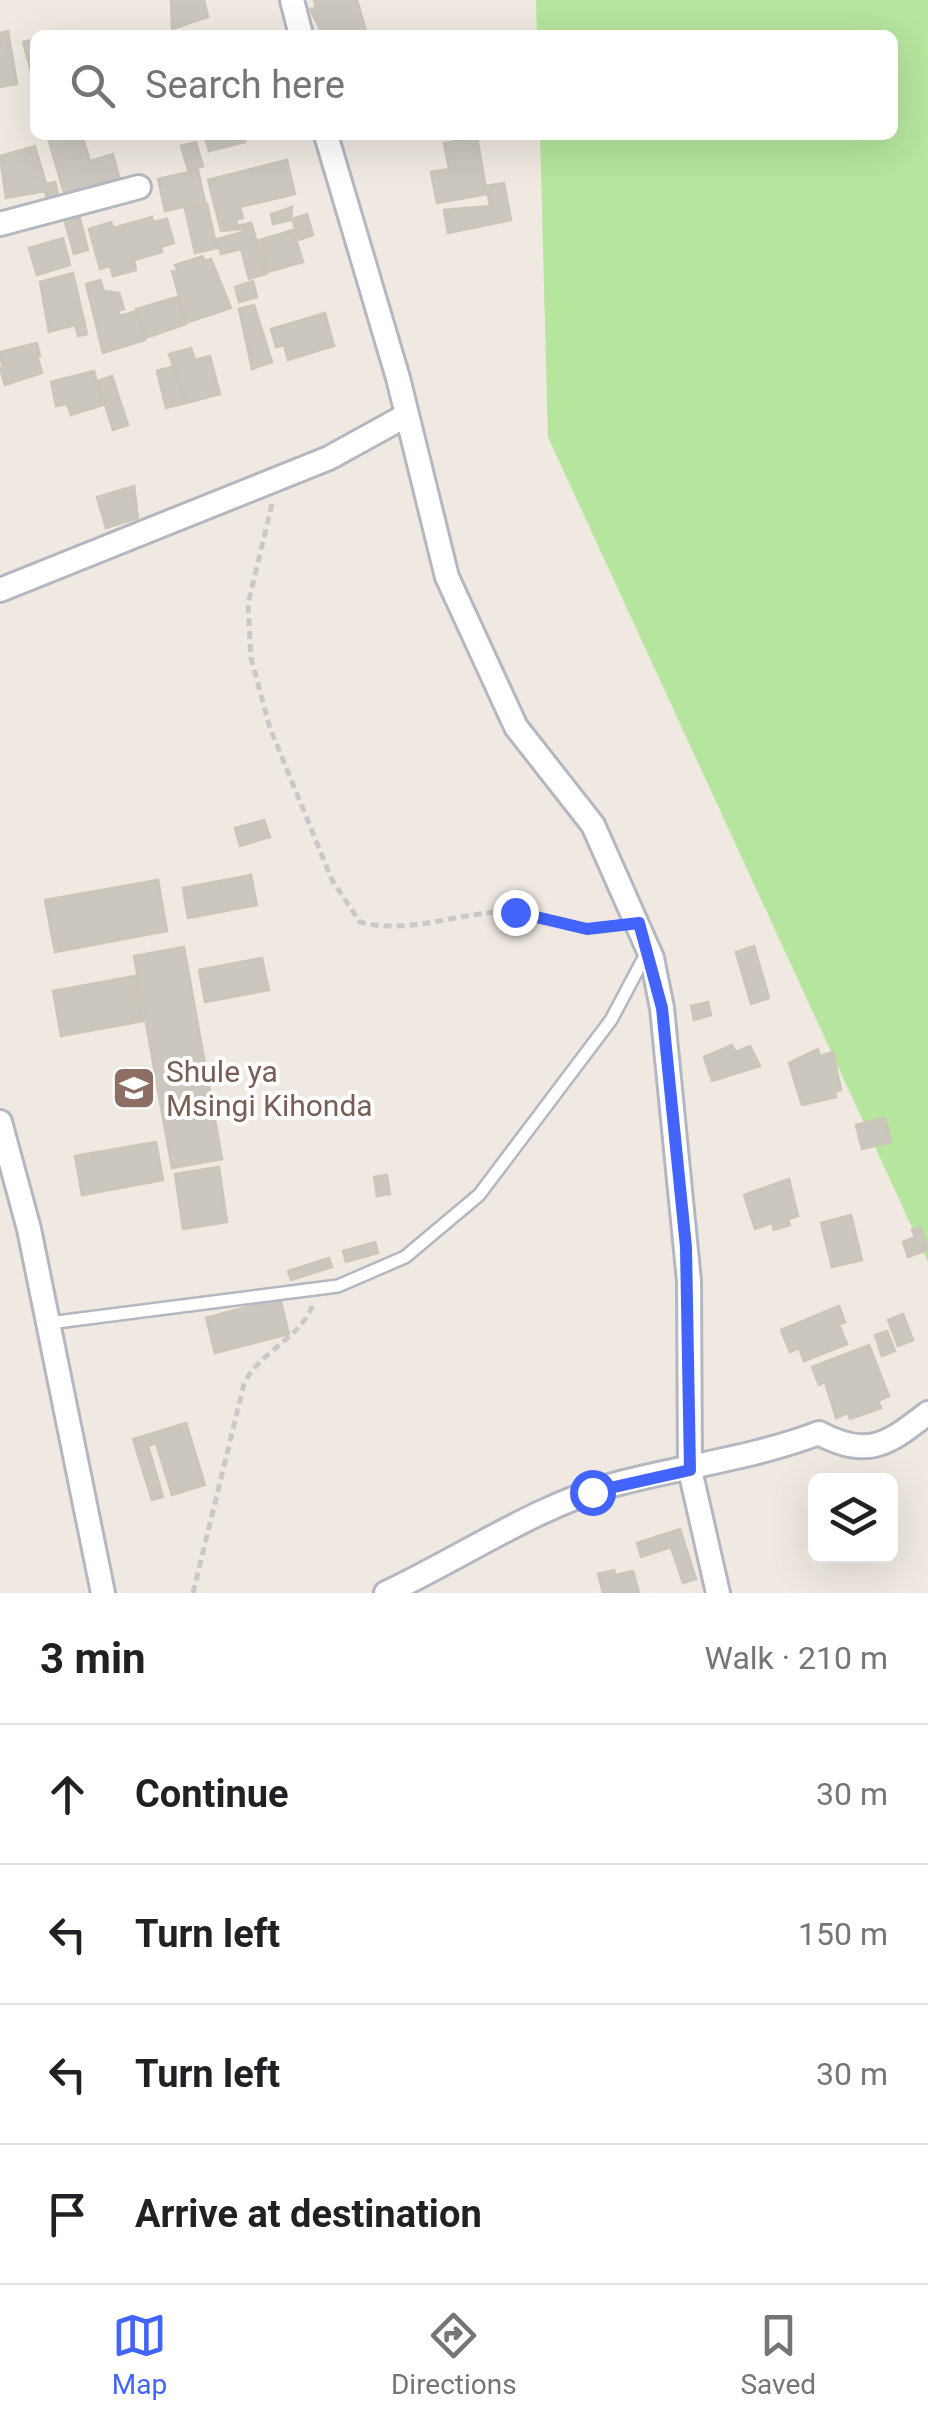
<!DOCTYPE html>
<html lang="en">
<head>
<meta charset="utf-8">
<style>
  body { margin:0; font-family:Roboto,sans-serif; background:#f2f2f2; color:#202124 }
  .controls { position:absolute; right:30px; bottom:30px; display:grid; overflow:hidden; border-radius:15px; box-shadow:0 10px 40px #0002 }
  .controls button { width:90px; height:90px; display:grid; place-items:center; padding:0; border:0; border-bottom:2px solid #e0e0e0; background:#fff; color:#202124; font:50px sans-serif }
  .stop { position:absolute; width:30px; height:30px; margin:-22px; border:8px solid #4264fb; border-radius:50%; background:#fff }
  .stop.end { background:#4264fb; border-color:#fff; box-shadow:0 2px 10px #0008 }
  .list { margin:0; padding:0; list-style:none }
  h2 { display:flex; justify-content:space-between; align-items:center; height:130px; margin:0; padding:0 40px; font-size:42px }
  h2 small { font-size:32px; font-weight:400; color:#757577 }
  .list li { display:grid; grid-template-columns:65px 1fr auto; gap:30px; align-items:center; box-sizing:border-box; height:140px; padding:0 40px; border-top:2px solid #e0e0e0 }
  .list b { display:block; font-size:38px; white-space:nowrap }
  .list em { font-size:32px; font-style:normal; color:#757577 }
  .icon { flex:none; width:55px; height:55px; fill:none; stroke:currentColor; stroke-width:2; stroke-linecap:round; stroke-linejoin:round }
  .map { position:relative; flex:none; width:928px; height:1593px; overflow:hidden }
  .search { position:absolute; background:#fff; box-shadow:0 10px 40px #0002; left:30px; right:30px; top:30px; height:110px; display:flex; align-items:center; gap:25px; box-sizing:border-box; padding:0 35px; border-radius:15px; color:#757577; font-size:38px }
  .sheet { height:690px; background:#fff }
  nav { display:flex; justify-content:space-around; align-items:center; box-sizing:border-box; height:140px; border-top:2px solid #e0e0e0; background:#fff; font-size:28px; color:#757577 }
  nav a { display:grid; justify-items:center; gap:5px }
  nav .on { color:#4264fb }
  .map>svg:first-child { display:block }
</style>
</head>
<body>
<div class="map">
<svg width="928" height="1593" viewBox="0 0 928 1593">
  <rect width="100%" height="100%" fill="#efe9e1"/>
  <path fill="#b6e59e" d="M536 0H928V1262L548 437 540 135H893V35H537Z"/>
  <path fill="#cbc7bf" stroke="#cbc5ba" stroke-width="2.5" d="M171 0H204L208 17 172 29Z
    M314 0H357L367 35H323L310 9 316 8Z
    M8 31 17 84 0 87V33Z
    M35 39V75H32L23 42Z
    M69 135H82L90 161 113 154 121 184 66 200 49 141Z
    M204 135H243L245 142 209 151Z
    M477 137 487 194 437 203 431 172 449 169 444 143Z
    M196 142 203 166 188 170 181 146Z
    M35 146 46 184 55 182 60 201 48 204 45 191 6 198 0 156Z
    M287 160 295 194 240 207 243 218 236 220 237 226 251 223 253 228 221 231 208 180Z
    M198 170 205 202 165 211 158 179Z
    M504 183 511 220 448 233 444 210 490 206 486 186Z
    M207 204 217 248 195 253 185 209Z
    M292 207 291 220 273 224 271 214Z
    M307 214 313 235 299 240 292 219Z
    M79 215 88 250 74 254 64 219Z
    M152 217 153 222 167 219 174 243 161 247 162 252 134 260 136 270 113 276 110 266 100 269 89 229 111 222 113 228Z
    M253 229 266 274 249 279 241 249 221 254 217 239Z
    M293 230 303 262 268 272 259 240Z
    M63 238 70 265 37 275 29 248Z
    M203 256 204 261 211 259 231 308 186 323 172 271 177 270 175 265Z
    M73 273 87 334 78 336 75 325 49 332 40 282Z
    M100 280 104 291 119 293 124 309 118 311 120 316 137 311 145 340 103 353 86 284Z
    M253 281 257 297 239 302 235 287Z
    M177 297 186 324 146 338 136 309Z
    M254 305 272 362 252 369 239 309Z
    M325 313 334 346 288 360 284 345 276 347 271 329Z
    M37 343 40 356 2 365 0 352Z
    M191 348 195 360 210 356 220 394 186 403 169 354Z
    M30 359H38L42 373 5 385 0 368Z
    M175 366 185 403 166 408 157 371Z
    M94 371 103 405 71 415 67 404 56 406 51 382Z
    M112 376 128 425 113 430 98 381Z
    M134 486 138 518 106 528 97 497Z
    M264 820 270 837 240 846 235 828Z
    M251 875 257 905 188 918 183 888Z
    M158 880 167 931 55 952 45 900Z
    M754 946 769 998 751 1004 736 952Z
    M184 947 222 1159 172 1168 134 956Z
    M262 958 269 990 205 1002 199 970Z
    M135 976 143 1021 61 1036 53 991Z
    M708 1002 711 1015 694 1020 691 1006Z
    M732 1045 736 1052 750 1046 760 1066 712 1081 704 1057Z
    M818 1049 820 1056 833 1052 841 1090 835 1092 836 1097 802 1105 789 1063Z
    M885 1118 891 1142 862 1149 856 1125Z
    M156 1142 163 1180 82 1195 75 1156Z
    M219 1167 227 1222 183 1229 175 1174Z
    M387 1175 390 1194 377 1196 374 1177Z
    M789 1179 798 1216 788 1219 790 1225 774 1230 772 1223 755 1229 744 1195Z
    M851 1215 862 1260 832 1267 821 1223Z
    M920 1227 928 1250 908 1257 903 1242 915 1237 912 1230Z
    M375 1242 378 1253 346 1262 343 1251Z
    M329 1258 332 1267 291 1280 288 1271Z
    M280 1298 289 1334 215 1353 206 1318Z
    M839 1306 845 1322 839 1325 847 1344 804 1361 799 1348 790 1352 781 1330Z
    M903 1314 913 1340 898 1346 888 1320Z
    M887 1331 895 1351 882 1356 875 1335Z
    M869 1345 889 1396 878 1401 881 1408 850 1419 848 1413 836 1418 825 1382 819 1385 812 1367Z
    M186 1423 205 1485 172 1495 156 1443 148 1446 163 1497 152 1500 133 1439Z
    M680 1529 696 1579 683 1583 671 1547 641 1557 637 1543Z
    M614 1570 615 1575 633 1571 639 1593H603L598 1574Z"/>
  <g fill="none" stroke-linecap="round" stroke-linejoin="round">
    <g stroke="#b4b7c1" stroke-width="16">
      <path id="lane" d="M49 1323 338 1286 405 1257 479 1195 611 1020 647 952"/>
    </g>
    <g stroke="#b4b7c1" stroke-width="28">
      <path id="street" d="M292 0 301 35
        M326 135 398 378 447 577 516 727 593 825 652 958 662 1008 689 1281 690 1470 718 1593
        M0 224 139 187
        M0 590 329 458 407 415
        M0 1122 29 1229 103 1593
        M386 1593C461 1558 536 1506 616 1484 684 1466 753 1458 819 1433 868 1460 889 1443 928 1413"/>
    </g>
    <path stroke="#c9c9c9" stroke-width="5" stroke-dasharray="8 5" stroke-linecap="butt" d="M272 504 248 604 251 658 270 728 332 880 360 922C411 936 465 909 516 912 550 914 579 932 616 927
      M193 1593 244 1384C259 1351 300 1340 313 1304"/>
    <use href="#lane" stroke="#fff" stroke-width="11"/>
    <use href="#street" stroke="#fff" stroke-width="22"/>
  </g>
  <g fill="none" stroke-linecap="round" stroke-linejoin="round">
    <path stroke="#4264fb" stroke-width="12" d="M515 912 587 929 639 923 662 1008 686 1247 690 1470 592 1492"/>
  </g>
  <defs>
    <g id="school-square" transform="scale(2.25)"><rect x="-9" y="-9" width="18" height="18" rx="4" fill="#8d6e63" stroke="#fff"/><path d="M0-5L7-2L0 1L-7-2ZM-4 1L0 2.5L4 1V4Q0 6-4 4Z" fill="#fff"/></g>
  </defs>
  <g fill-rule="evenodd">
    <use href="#school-square" x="134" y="1088"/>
  </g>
  <g text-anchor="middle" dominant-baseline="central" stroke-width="8" stroke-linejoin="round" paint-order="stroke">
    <g font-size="30" fill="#785e54" stroke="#fff" text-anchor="start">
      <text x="166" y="1071">Shule ya<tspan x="166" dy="34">Msingi Kihonda</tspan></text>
    </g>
  </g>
</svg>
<div class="controls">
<button><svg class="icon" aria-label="layers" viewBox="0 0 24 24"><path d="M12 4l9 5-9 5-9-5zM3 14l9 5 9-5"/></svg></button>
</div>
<div class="stop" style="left:592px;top:1492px"></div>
<div class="stop end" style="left:515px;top:912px"></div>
<div class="search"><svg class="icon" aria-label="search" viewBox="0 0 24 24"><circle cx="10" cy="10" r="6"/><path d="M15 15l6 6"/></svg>Search here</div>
</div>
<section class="sheet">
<h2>3 min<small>Walk · 210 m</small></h2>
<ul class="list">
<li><svg class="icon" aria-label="ahead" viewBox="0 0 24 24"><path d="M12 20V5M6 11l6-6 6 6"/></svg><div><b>Continue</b></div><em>30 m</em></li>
<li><svg class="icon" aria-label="left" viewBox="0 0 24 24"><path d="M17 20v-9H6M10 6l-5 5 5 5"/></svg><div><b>Turn left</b></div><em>150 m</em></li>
<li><svg class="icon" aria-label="left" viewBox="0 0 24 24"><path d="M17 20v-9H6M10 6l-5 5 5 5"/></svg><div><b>Turn left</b></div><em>30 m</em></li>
<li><svg class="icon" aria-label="arrive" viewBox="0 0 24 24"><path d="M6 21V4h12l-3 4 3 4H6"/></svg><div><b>Arrive at destination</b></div></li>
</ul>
</section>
<nav>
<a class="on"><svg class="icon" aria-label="map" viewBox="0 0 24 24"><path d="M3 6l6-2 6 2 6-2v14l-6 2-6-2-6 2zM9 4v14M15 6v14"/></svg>Map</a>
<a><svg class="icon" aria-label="directions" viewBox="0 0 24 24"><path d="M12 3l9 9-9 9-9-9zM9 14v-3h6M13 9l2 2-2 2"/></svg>Directions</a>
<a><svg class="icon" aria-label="saved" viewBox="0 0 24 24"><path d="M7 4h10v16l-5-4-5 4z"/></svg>Saved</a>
</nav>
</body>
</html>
